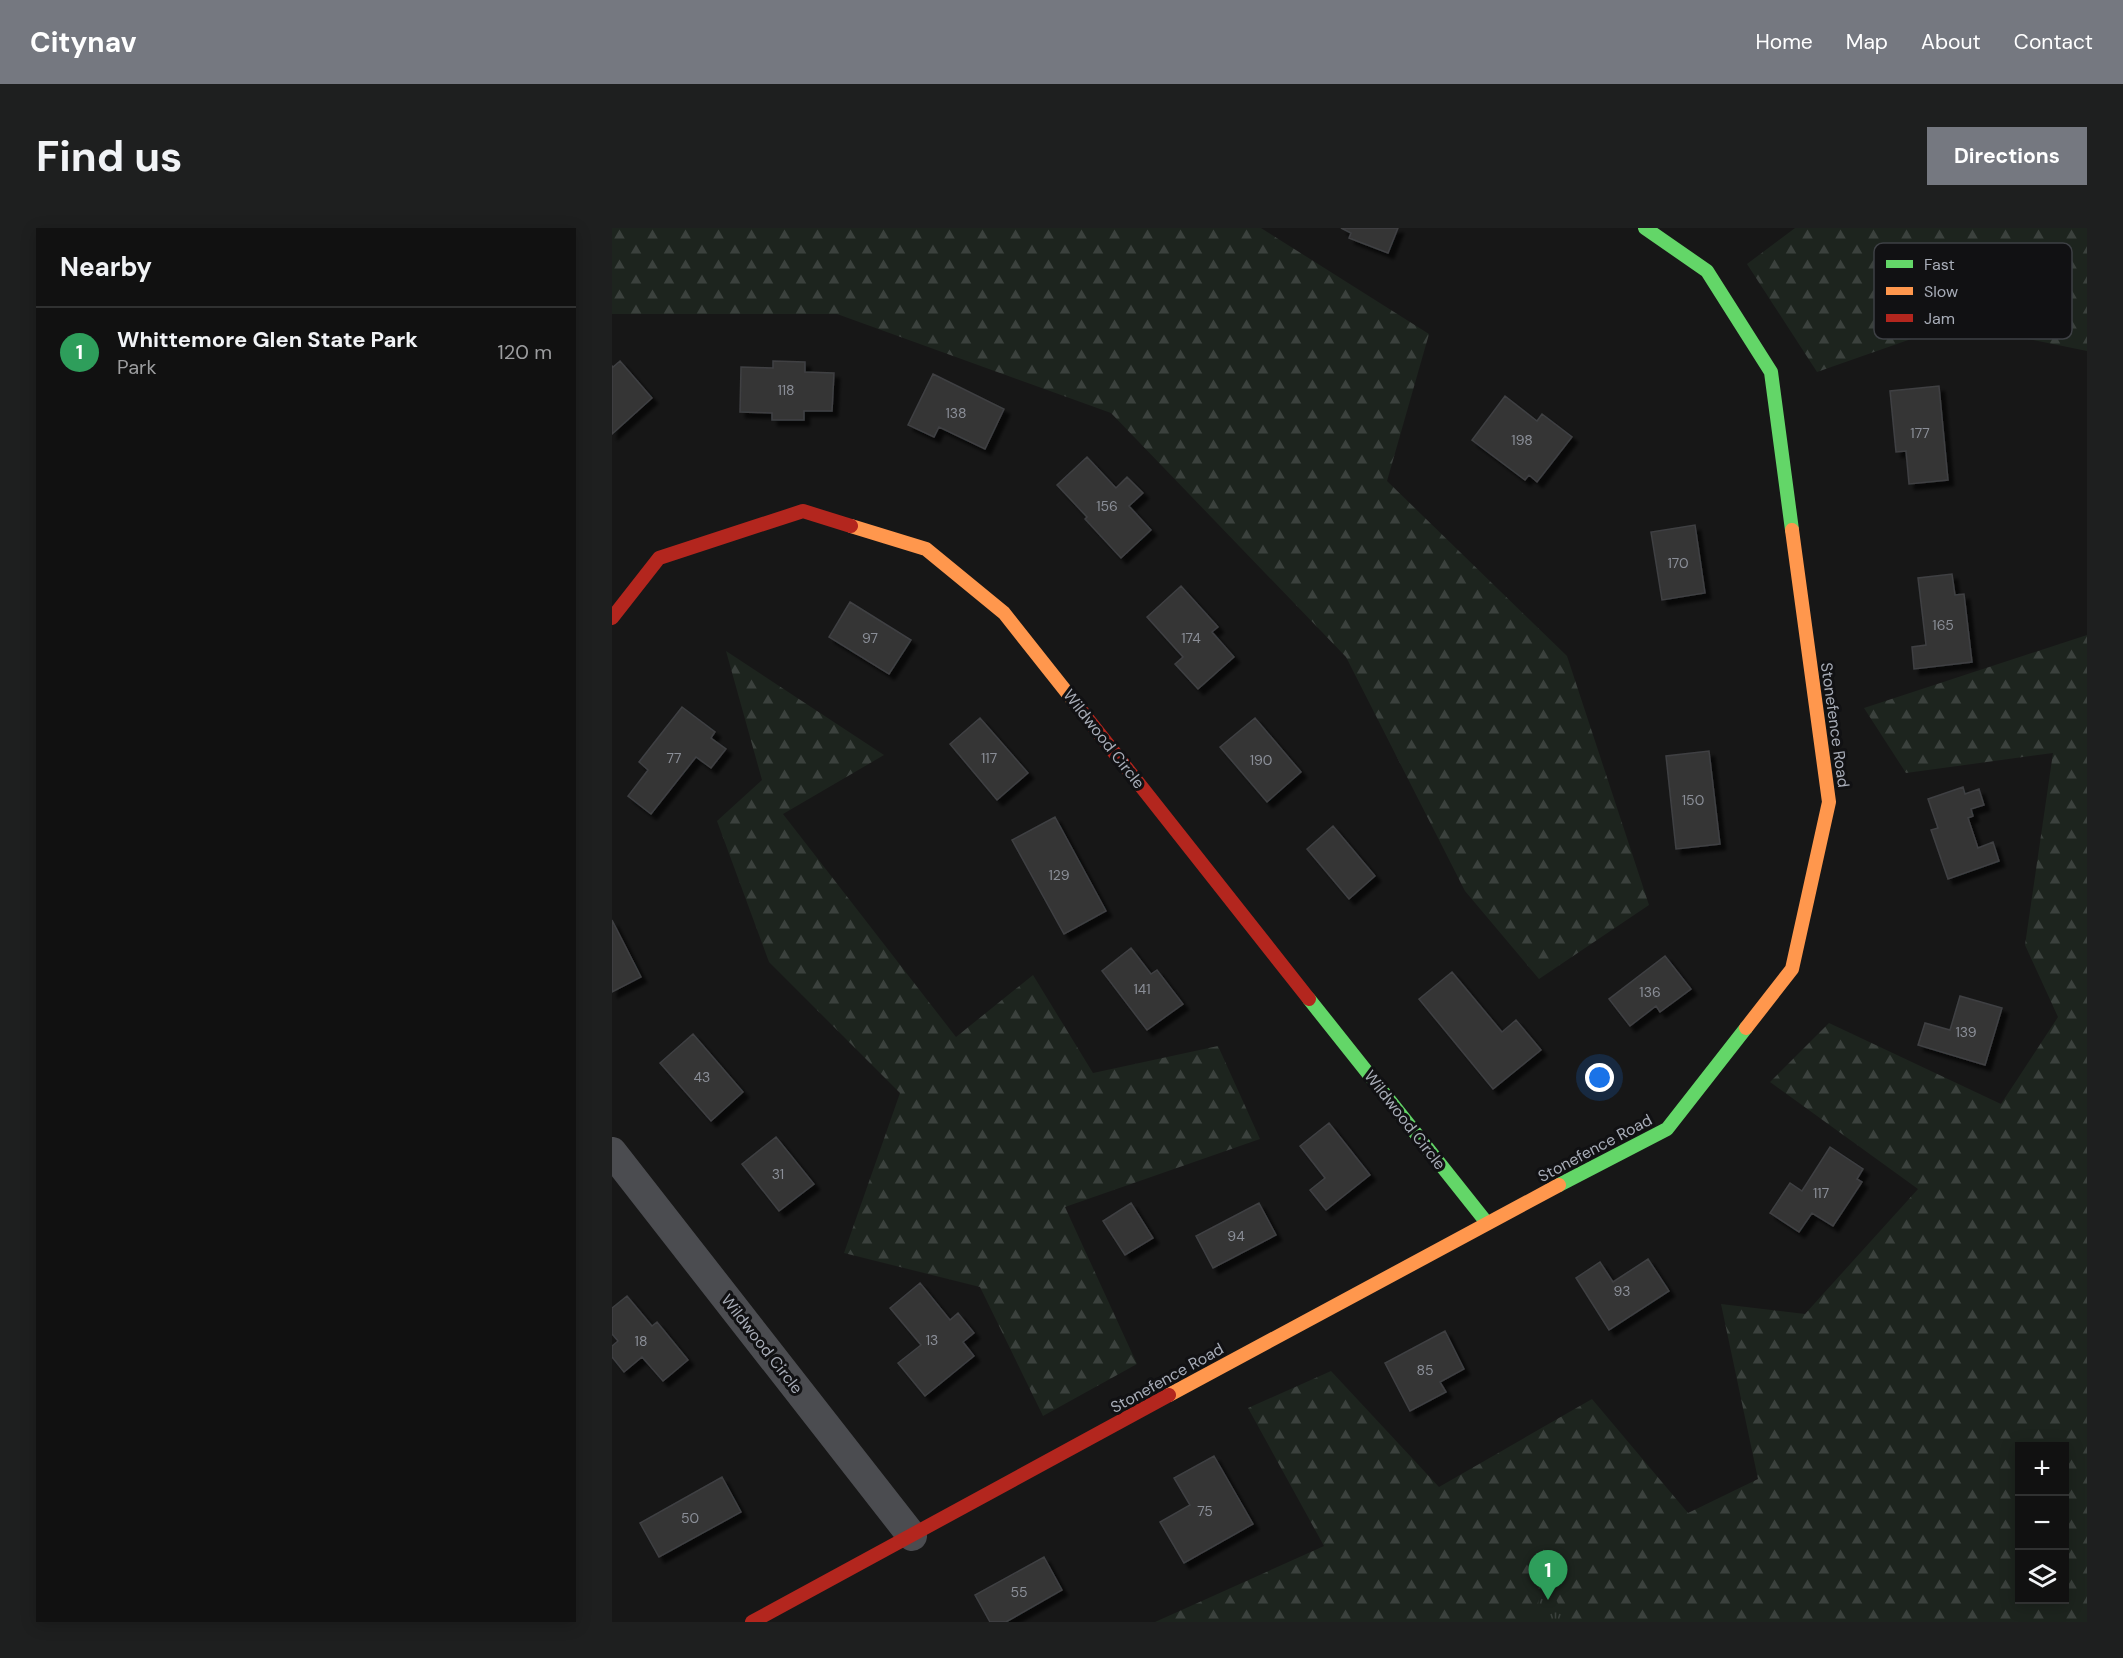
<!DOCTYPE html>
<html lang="en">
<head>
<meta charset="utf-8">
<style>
  body { margin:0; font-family:"DM Sans",sans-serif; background:#1e1f1f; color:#f1f3f6 }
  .controls { position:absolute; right:18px; bottom:18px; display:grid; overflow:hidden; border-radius:0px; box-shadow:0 3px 15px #0003 }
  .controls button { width:54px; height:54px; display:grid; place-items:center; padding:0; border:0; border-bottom:2px solid #303131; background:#111; color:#f1f3f6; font:30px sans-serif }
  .you { position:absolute; left:988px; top:850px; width:21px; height:21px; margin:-15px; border:4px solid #fff; border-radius:50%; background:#1a73e8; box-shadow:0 0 0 9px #1a73e833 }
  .badge { display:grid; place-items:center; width:39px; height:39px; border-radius:50%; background:#757880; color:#fff; font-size:20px; font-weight:700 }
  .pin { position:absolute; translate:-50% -50px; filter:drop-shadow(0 2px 3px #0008) }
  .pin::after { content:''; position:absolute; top:32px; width:21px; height:18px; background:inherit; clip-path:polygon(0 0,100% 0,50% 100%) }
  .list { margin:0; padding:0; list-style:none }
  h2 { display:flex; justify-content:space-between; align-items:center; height:78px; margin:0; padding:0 24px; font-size:26px }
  h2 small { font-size:20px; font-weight:400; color:#9c9d9f }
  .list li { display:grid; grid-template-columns:39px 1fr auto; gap:18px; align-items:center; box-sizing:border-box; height:90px; padding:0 24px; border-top:2px solid #303131 }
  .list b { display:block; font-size:22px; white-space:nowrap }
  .list p { margin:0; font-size:20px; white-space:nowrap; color:#9c9d9f }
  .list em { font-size:20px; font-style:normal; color:#9c9d9f }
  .icon { flex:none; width:33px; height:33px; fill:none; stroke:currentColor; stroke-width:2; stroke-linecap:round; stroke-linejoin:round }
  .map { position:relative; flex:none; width:1475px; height:1394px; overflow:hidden; border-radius:0px }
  header { display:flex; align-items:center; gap:36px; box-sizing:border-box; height:84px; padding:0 30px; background:#757880; color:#fff }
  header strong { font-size:28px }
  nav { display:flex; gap:33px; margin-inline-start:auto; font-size:21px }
  .intro { display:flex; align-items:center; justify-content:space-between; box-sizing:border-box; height:144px; padding:0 36px }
  h1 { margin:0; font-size:42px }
  .button { padding:15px 27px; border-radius:0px; background:#757880; color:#fff; font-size:21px; font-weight:700 }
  main { display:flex; gap:36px; padding:0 36px }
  aside { flex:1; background:#111; border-radius:0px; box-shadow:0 3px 15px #0003 }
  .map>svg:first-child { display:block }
</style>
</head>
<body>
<header>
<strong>Citynav</strong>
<nav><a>Home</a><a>Map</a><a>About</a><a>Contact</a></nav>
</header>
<div class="intro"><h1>Find us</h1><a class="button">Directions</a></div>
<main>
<aside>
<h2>Nearby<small></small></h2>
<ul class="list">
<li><span class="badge" style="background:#2e9e5b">1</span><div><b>Whittemore Glen State Park</b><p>Park</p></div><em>120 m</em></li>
</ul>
</aside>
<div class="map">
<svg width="1475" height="1394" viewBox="0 0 1475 1394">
  <defs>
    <pattern id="forest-firs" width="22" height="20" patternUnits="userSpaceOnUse" patternTransform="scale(1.5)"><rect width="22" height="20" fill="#1d241e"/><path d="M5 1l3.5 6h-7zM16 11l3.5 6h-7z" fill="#3b413d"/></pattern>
    <pattern id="park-tufts" width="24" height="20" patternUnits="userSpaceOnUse" patternTransform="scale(1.5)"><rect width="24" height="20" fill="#1d241e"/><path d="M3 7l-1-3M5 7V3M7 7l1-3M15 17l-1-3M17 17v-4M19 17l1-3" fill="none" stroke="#3b413d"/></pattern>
    <filter id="shadow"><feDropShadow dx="5.5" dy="5.5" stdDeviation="1.5" flood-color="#0009"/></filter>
  </defs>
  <rect width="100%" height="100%" fill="#171717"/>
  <path fill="url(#forest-firs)" fill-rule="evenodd" d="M0 0H649L817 106 775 253 955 428 1037 677 927 751 853 663 734 429 499 185 225 86H0Z
    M1183 0H1475V123L1342 96 1205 144 1135 36Z
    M1475 407V1394H543L712 1318 636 1180 719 1143 827 1259 980 1171 1076 1285 1146 1251 1109 1076 1193 1086 1306 961 1158 854 1217 795 1389 876 1446 789 1413 717 1441 525 1294 545 1252 480ZM1408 1218H1452V1372H1408Z
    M114 423 272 527 171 586 344 809 421 747 481 845 606 818 648 911 453 979 525 1136 431 1188 368 1059 232 1025 288 865 157 734 105 593 150 552Z"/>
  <path fill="url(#park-tufts)" d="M934 1351 955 1394H919Z"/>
  <path fill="#353536" stroke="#3f4043" stroke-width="1.5" filter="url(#shadow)" d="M729 0H786L776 25 737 10 739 5Z
    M8 133 40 170 0 206V138L1 139Z
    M161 133 193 134V144L222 145 220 183H192V192H160V185L128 184 129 139 161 140Z
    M321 146 392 181 373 221 327 199 322 209 296 197Z
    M1327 158 1336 252 1297 256 1294 223 1284 224 1278 163Z
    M893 168 925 193 930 186 960 209 925 254 917 247 913 252 860 212Z
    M475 229 504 260 515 249 531 265 517 278 539 302 509 330 473 291 475 289 445 257Z
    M1083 297 1093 365 1050 372 1039 304Z
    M1340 346 1343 367 1352 366 1360 434 1302 441 1300 419 1314 417 1306 350Z
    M569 358 606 399 600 404 622 429 586 461 563 436 571 429 535 389Z
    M238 374 299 412 277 446 217 409Z
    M70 479 103 504 99 510 114 521 99 540 84 529 39 586 16 568 36 542 27 534Z
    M368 490 416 545 385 572 338 516Z
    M643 490 689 544 655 574 608 519Z
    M1097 523 1108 616 1064 621 1054 528Z
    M1351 559 1353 566 1367 561 1372 577 1359 581 1361 588 1356 590 1366 620 1381 614 1387 633 1336 651 1319 602 1326 600 1316 571Z
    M443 589 494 683 452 706 400 612Z
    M721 598 763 648 737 671 695 621Z
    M0 692 29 749 0 764Z
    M519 720 539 746 545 742 571 776 535 802 490 743Z
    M1053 728 1079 761 1048 784 1044 778 1018 798 997 771Z
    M840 744 890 804 904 792 929 822 881 861 807 771Z
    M1348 768 1390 780 1373 837 1306 817 1313 795 1338 802Z
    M81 806 131 864 99 893 48 835Z
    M717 895 758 947 714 982 698 962 713 950 688 918Z
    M164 909 202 956 167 983 130 936Z
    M1218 919 1251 941 1245 951 1250 954 1221 998 1200 985 1187 1004 1158 985 1178 955 1190 963Z
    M519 975 541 1010 513 1027 491 993Z
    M647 975 664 1007 601 1040 584 1008Z
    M1036 1031 1057 1063 997 1102 964 1050 988 1034 1001 1054Z
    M308 1055 338 1092 346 1085 362 1105 351 1114 362 1128 313 1168 286 1135 309 1117 278 1080Z
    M15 1068 40 1098 45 1094 76 1132 51 1153 30 1129 12 1144 0 1129V1118L6 1113 0 1106V1080Z
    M833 1103 852 1141 828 1154 834 1164 798 1183 773 1135Z
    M602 1228 641 1296 572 1335 548 1294 578 1277 562 1250Z
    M110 1249 129 1284 47 1329 28 1295Z
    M432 1329 450 1362 394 1394H378L363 1367Z"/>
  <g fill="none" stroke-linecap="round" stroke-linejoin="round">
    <path stroke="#4b4c50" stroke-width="30" d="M0 924 300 1308"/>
    <path stroke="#63d668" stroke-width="14" d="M1033 0 1095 43 1159 144 1180 302
      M697 771 875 995
      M947 957 1055 901 1134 800"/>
    <path stroke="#ff974d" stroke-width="14" d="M239 298 314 321 392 385 464 476
      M1134 800 1180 741 1217 574 1180 302
      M557 1167 947 957"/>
    <path stroke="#b3261e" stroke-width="14" d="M0 390 47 330 191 283 239 298
      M464 476 697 771
      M140 1394 557 1167"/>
  </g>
  <g text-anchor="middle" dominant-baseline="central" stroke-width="6" stroke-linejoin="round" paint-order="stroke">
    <g font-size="14" fill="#8b8f98">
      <text x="174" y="162">118</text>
      <text x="344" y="185">138</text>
      <text x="1308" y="205">177</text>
      <text x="910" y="212">198</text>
      <text x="495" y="278">156</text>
      <text x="1066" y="335">170</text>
      <text x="1331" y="397">165</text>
      <text x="258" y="410">97</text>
      <text x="579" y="410">174</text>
      <text x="62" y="530">77</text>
      <text x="377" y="530">117</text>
      <text x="649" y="532">190</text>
      <text x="1081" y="572">150</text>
      <text x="447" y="647">129</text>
      <text x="530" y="761">141</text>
      <text x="1038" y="764">136</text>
      <text x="1354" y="804">139</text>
      <text x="90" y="849">43</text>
      <text x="166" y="946">31</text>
      <text x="1209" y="965">117</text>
      <text x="624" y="1008">94</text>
      <text x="1010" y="1063">93</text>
      <text x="320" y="1112">13</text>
      <text x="29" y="1113">18</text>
      <text x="813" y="1142">85</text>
      <text x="593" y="1283">75</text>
      <text x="78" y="1290">50</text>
      <text x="407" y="1364">55</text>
    </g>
    <g font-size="16" fill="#a8adb8" stroke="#111113">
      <text transform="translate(1223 497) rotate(82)">Stonefence Road</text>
      <text transform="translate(492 511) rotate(52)">Wildwood Circle</text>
      <text transform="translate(793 892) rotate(52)">Wildwood Circle</text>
      <text transform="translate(983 920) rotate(-28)">Stonefence Road</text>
      <text transform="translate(150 1116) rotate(52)">Wildwood Circle</text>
      <text transform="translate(555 1150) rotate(-29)">Stonefence Road</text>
    </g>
  </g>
  <rect x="1262" y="15" width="198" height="96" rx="9" fill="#111113" stroke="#3e4045" stroke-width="1.5"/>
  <rect x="1274" y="32" width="27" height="8" fill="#63d668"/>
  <rect x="1274" y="59" width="27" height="8" fill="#ff974d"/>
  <rect x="1274" y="86" width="27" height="8" fill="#b3261e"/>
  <g font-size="16" fill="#a8adb8">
    <text x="1312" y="42">Fast</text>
    <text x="1312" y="69">Slow</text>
    <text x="1312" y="96">Jam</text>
  </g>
</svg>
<div class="controls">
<button>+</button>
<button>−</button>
<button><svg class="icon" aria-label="layers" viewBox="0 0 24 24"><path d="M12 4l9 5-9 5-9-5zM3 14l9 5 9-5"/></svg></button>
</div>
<div class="you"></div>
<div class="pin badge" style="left:936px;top:1372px;background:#2e9e5b">1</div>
</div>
</main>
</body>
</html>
